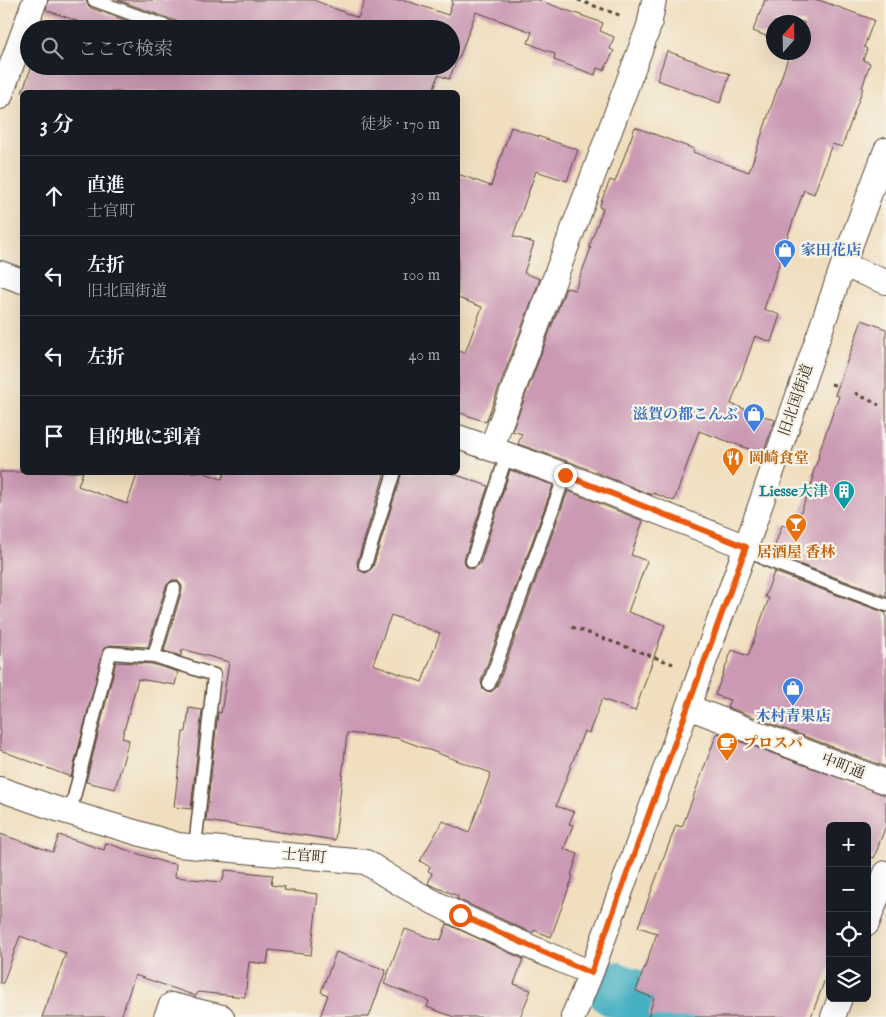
<!DOCTYPE html>
<html lang="ja">
<head>
<meta charset="utf-8">
<style>
  body { margin:0; font-family:"IM FELL English","Noto Serif JP",serif; background:#242831; color:#f1f3f6 }
  .controls { position:absolute; right:15px; bottom:15px; display:grid; overflow:hidden; border-radius:8px; box-shadow:0 5px 20px #0002 }
  .controls button { width:45px; height:45px; display:grid; place-items:center; padding:0; border:0; border-bottom:1px solid #363941; background:#171b24; color:#f1f3f6; font:25px sans-serif }
  .compass { position:absolute; left:766px; top:15px; width:45px; height:45px; border-radius:50%; background:#171b24; box-shadow:0 5px 20px #0002; rotate:20deg }
  .stop { position:absolute; width:15px; height:15px; margin:-11px; border:4px solid #ea580c; border-radius:50%; background:#fff }
  .stop.end { background:#ea580c; border-color:#fff; box-shadow:0 1px 5px #0008 }
  .list { margin:0; padding:0; list-style:none }
  h2 { display:flex; justify-content:space-between; align-items:center; height:65px; margin:0; padding:0 20px; font-size:21px }
  h2 small { font-size:16px; font-weight:400; color:#9ea1a6 }
  .list li { display:grid; grid-template-columns:32px 1fr auto; gap:15px; align-items:center; box-sizing:border-box; height:80px; padding:0 20px; border-top:1px solid #363941 }
  .list b { display:block; font-size:19px; white-space:nowrap }
  .list p { margin:0; font-size:16px; white-space:nowrap; color:#9ea1a6 }
  .list em { font-size:16px; font-style:normal; color:#9ea1a6 }
  .icon { flex:none; width:28px; height:28px; fill:none; stroke:currentColor; stroke-width:2; stroke-linecap:round; stroke-linejoin:round }
  .map { position:relative; flex:none; width:886px; height:1017px; overflow:hidden }
  .search { position:absolute; background:#171b24; box-shadow:0 5px 20px #0002; left:20px; top:20px; width:440px; height:55px; display:flex; align-items:center; gap:12px; box-sizing:border-box; padding:0 18px; border-radius:28px; color:#9ea1a6; font-size:19px }
  .panel { position:absolute; background:#171b24; box-shadow:0 5px 20px #0002; left:20px; top:90px; width:440px; height:385px; border-radius:8px }
  .map>svg:first-child { display:block }
</style>
</head>
<body>
<div class="map">
<svg width="886" height="1017" viewBox="0 0 886 1017">
  <rect width="100%" height="100%" fill="#f7f3e8"/>
  <filter id="ink" filterUnits="userSpaceOnUse"><feTurbulence type="fractalNoise" baseFrequency=".02" numOctaves="2"/><feDisplacementMap in="SourceGraphic" scale="10" xChannelSelector="R" yChannelSelector="G"/><feConvolveMatrix kernelMatrix="1 2 1 2 8 2 1 2 1" color-interpolation-filters="sRGB"/></filter>
  <filter id="wash" filterUnits="userSpaceOnUse"><feTurbulence type="fractalNoise" baseFrequency=".0096" numOctaves="4" result="noise"/><feDisplacementMap in="SourceGraphic" scale="20" xChannelSelector="R" yChannelSelector="G"/><feGaussianBlur stdDeviation="1.12" result="paint"/><feColorMatrix in="noise" values="0 0 0 0 0 0 0 0 0 0 0 0 0 0 0 0 0 1.4 0 .05"/><feComposite in="paint" operator="in"/></filter>
  <g filter="url(#wash)">
    <rect width="100%" height="100%" fill="#f0debe"/>
    <g fill="none" stroke-linecap="round" stroke-linejoin="round">
      <path stroke="#44b0c2" stroke-width="55" d="M614 989 684 1017"/>
    </g>
    <g id="blocks">
      <path fill="#cb99b4" fill-rule="evenodd" d="M48 0H86L88 5 91 8 149 29H75L77 21 46 10Z
        M118 0H314L358 18 365 0H404L448 15 452 4V0H538L603 23 600 31 614 37 610 49 614 51 604 70 597 68 595 75 554 60 555 54 528 43 532 32 476 12 459 58H458L449 79 438 75 433 92H22L32 66H451V29H181L180 24 176 21Z
        M765 0H819L874 20 864 47 867 49 863 60 870 63 862 88H863L842 147 832 144 814 194 804 190 781 255H782L764 309 780 315 771 342 755 336 731 404 775 420 763 454 699 431 674 501 653 493 652 495 570 462 518 444 522 434 512 431 566 288 575 290 591 248 589 247 603 209 599 207 610 180 615 182 635 127 694 149 693 152 749 172 790 52H804V22H774V39L753 31Z
        M667 51 730 74 720 103 657 80Z
        M511 127 578 150 567 181 536 171 513 236 534 243 524 273 540 279 486 422 458 412V351L465 353 482 307 458 298V174L491 186Z
        M862 320 886 329V596L780 557 781 554 773 551 782 525 794 530 814 477 812 476 819 456 818 455 839 396 835 395Z
        M510 470 553 485 481 681 483 690 491 692 497 687 568 491 643 521 631 555 647 561 628 612 665 625 635 711 602 699 589 733 584 731 556 806 574 812 569 824 573 825 564 849 578 854 571 875 573 876 551 937 534 930 532 933 457 899 458 896 428 884 432 873 428 871 430 867 420 861 443 821 469 833 491 773 397 738 347 733 335 840 206 821 218 712 221 713 229 662 182 649 181 656 164 651 182 590V586L177 580H172L166 586 148 647 111 645 104 648 71 777 0 750V472H83L78 486 127 504 138 472H202L222 479 225 472H385L357 563 359 570 366 573 373 567 402 472H448L488 486 464 559 466 566 473 569 480 564ZM391 615 440 633 422 682 373 664Z
        M774 572 886 613V767L727 707 730 700 715 695 732 650 748 656 769 598 765 597Z
        M116 662 152 664 178 672 175 685 138 679 122 738 129 740 115 789 86 782Z
        M189 708 202 710 191 809 174 807 183 732H186Z
        M717 733 886 795V825L874 858 867 856V826H830V966L811 1017H648L654 998 636 991 657 933 638 927 676 825 682 827Z
        M0 834 53 852 59 835 104 850 106 843 166 863 176 864 175 877 221 882 223 880 225 870 273 875 271 885 285 887 284 890 318 894 311 955 269 950 267 964 249 962 245 997 198 992 196 996 135 975 121 1017H42L66 953 20 936 3 983H0Z
        M447 924 523 959 514 984 531 990 520 1017H454L427 1007 429 1001 384 984 405 929 436 940V939L441 940Z
        M336 952 386 970 369 1017H320L328 995 321 992Z"/>
    </g>
  </g>
  <g filter="url(#ink)">
    <use href="#blocks" fill-opacity="0" stroke="#564536" stroke-width="1"/>
    <g fill="none" stroke-linecap="round" stroke-linejoin="round">
      <g stroke="#564536" stroke-width="15">
        <path id="lane" d="M94 0 173 29
          M746 547 766 560 886 605
          M472 561 507 454
          M365 565 394 472
          M154 656 174 588
          M489 684 565 475
          M70 813 110 653 154 656 214 675 195 847"/>
      </g>
      <g stroke="#564536" stroke-width="26">
        <path id="street" d="M0 97 35 0
          M843 265 886 282
          M0 273 22 281
          M458 437 565 475 746 547
          M491 449 649 26 654 0
          M688 707 886 782
          M0 789 54 808 178 845 366 862C435 909 514 940 591 973
          M867 924 886 873
          M166 1017 171 1005 222 1017
          M573 1017 591 973 746 547 843 265 886 150
          M833 1017 840 998"/>
      </g>
      <path stroke="#564536" stroke-width="3" stroke-dasharray="4 4" stroke-linecap="butt" d="M578 0 622 16
        M831 384 838 386
        M855 393 879 405
        M572 627 673 664"/>
      <use href="#lane" stroke="#fff" stroke-width="12"/>
      <use href="#street" stroke="#fff" stroke-width="24"/>
    </g>
  </g>
  <g fill="none" stroke-linecap="round" stroke-linejoin="round" filter="url(#ink)">
    <path stroke="#ea580c" stroke-width="6" d="M460 915 591 973 746 547 565 475"/>
  </g>
  <defs>
    <g id="shop-pin" transform="scale(1.125)"><path d="M0 17L-7.5 6A9.5 9.5 0 1 1 7.5 6Z" fill="#3f7fe0" stroke="#f7f3e8"/><path d="M-5-2.5h2.3a2.7 3.5 0 0 1 5.4 0H5L5.5 6h-11ZM-1.5-2.5h3a1.5 2.3 0 0 0-3 0Z" fill="#fff"/></g>
    <g id="restaurant-pin" transform="scale(1.125)"><path d="M0 17L-7.5 6A9.5 9.5 0 1 1 7.5 6Z" fill="#e8710a" stroke="#f7f3e8"/><path d="M-5-6h1v4h1v-4h1v4h1v-4h1v5L-1.5 .5V6h-2V.5L-5-1ZM5-6V6H3V1.5H1.5Q1.5-4 5-6Z" fill="#fff"/></g>
    <g id="building-pin" transform="scale(1.125)"><path d="M0 17L-7.5 6A9.5 9.5 0 1 1 7.5 6Z" fill="#0f9aa8" stroke="#f7f3e8"/><path d="M-4-6H4V6H1V3H-1V6H-4ZM-2.5-4.3h1.7v1.8h-1.7ZM.8-4.3h1.7v1.8H.8ZM-2.5-1h1.7V.8h-1.7ZM.8-1h1.7V.8H.8Z" fill="#fff"/></g>
    <g id="bar-pin" transform="scale(1.125)"><path d="M0 17L-7.5 6A9.5 9.5 0 1 1 7.5 6Z" fill="#e8710a" stroke="#f7f3e8"/><path d="M-6-5H6L.8 .8V4.5H3.5V6h-7V4.5H-.8V.8Z" fill="#fff"/></g>
    <g id="cafe-pin" transform="scale(1.125)"><path d="M0 17L-7.5 6A9.5 9.5 0 1 1 7.5 6Z" fill="#e8710a" stroke="#f7f3e8"/><path d="M-5.5-4.5H6V0H3Q3 3.5 0 3.5H-2.5Q-5.5 3.5-5.5 0ZM3-3.2v2h1.7v-2ZM-6 4.5H4V6H-6Z" fill="#fff"/></g>
  </defs>
  <g fill-rule="evenodd">
    <use href="#shop-pin" x="785" y="250"/>
    <use href="#shop-pin" x="754" y="414"/>
    <use href="#restaurant-pin" x="733" y="458"/>
    <use href="#building-pin" x="844" y="491"/>
    <use href="#bar-pin" x="796" y="524"/>
    <use href="#shop-pin" x="793" y="688"/>
    <use href="#cafe-pin" x="727" y="743"/>
  </g>
  <g text-anchor="middle" dominant-baseline="central" stroke-width="4.5" stroke-linejoin="round" paint-order="stroke">
    <g font-size="15" font-weight="bold" fill="#366cbe" stroke="#f7f3e8" text-anchor="start">
      <text x="801" y="250">家田花店</text>
      <text x="738" y="414" text-anchor="end">滋賀の都こんぶ</text>
      <text x="793" y="716" text-anchor="middle">木村青果店</text>
    </g>
    <g font-size="15" fill="#3b2a1e" stroke="#f7f3e8">
      <text transform="translate(796 400) rotate(-71)">旧北国街道</text>
      <text transform="translate(843 766) rotate(21)">中町通</text>
      <text transform="translate(304 856) rotate(5)">士官町</text>
    </g>
    <g font-size="15" font-weight="bold" fill="#c56008" stroke="#f7f3e8" text-anchor="start">
      <text x="749" y="458">岡崎食堂</text>
      <text x="796" y="552" text-anchor="middle">居酒屋 香林</text>
      <text x="743" y="743">プロスパ</text>
    </g>
    <g font-size="15" font-weight="bold" fill="#0d838f" stroke="#f7f3e8" text-anchor="end">
      <text x="828" y="491">Liesse大津</text>
    </g>
  </g>
</svg>
<div class="controls">
<button>+</button>
<button>−</button>
<button><svg class="icon" aria-label="locate" viewBox="0 0 24 24"><circle cx="12" cy="12" r="6"/><path d="M12 2v4M12 18v4M2 12h4M18 12h4"/></svg></button>
<button><svg class="icon" aria-label="layers" viewBox="0 0 24 24"><path d="M12 4l9 5-9 5-9-5zM3 14l9 5 9-5"/></svg></button>
</div>
<svg class="compass" viewBox="-18 -18 36 36"><path d="M0-13l5 13h-10z" fill="#e53935"/><path d="M0 13l5-13h-10z" fill="#9ea1a6"/></svg>
<div class="stop" style="left:460px;top:915px"></div>
<div class="stop end" style="left:565px;top:475px"></div>
<div class="search"><svg class="icon" aria-label="search" viewBox="0 0 24 24"><circle cx="10" cy="10" r="6"/><path d="M15 15l6 6"/></svg>ここで検索</div>
<section class="panel">
<h2>3 分<small>徒歩 · 170 m</small></h2>
<ul class="list">
<li><svg class="icon" aria-label="ahead" viewBox="0 0 24 24"><path d="M12 20V5M6 11l6-6 6 6"/></svg><div><b>直進</b><p>士官町</p></div><em>30 m</em></li>
<li><svg class="icon" aria-label="left" viewBox="0 0 24 24"><path d="M17 20v-9H6M10 6l-5 5 5 5"/></svg><div><b>左折</b><p>旧北国街道</p></div><em>100 m</em></li>
<li><svg class="icon" aria-label="left" viewBox="0 0 24 24"><path d="M17 20v-9H6M10 6l-5 5 5 5"/></svg><div><b>左折</b></div><em>40 m</em></li>
<li><svg class="icon" aria-label="arrive" viewBox="0 0 24 24"><path d="M6 21V4h12l-3 4 3 4H6"/></svg><div><b>目的地に到着</b></div></li>
</ul>
</section>
</div>
</body>
</html>
